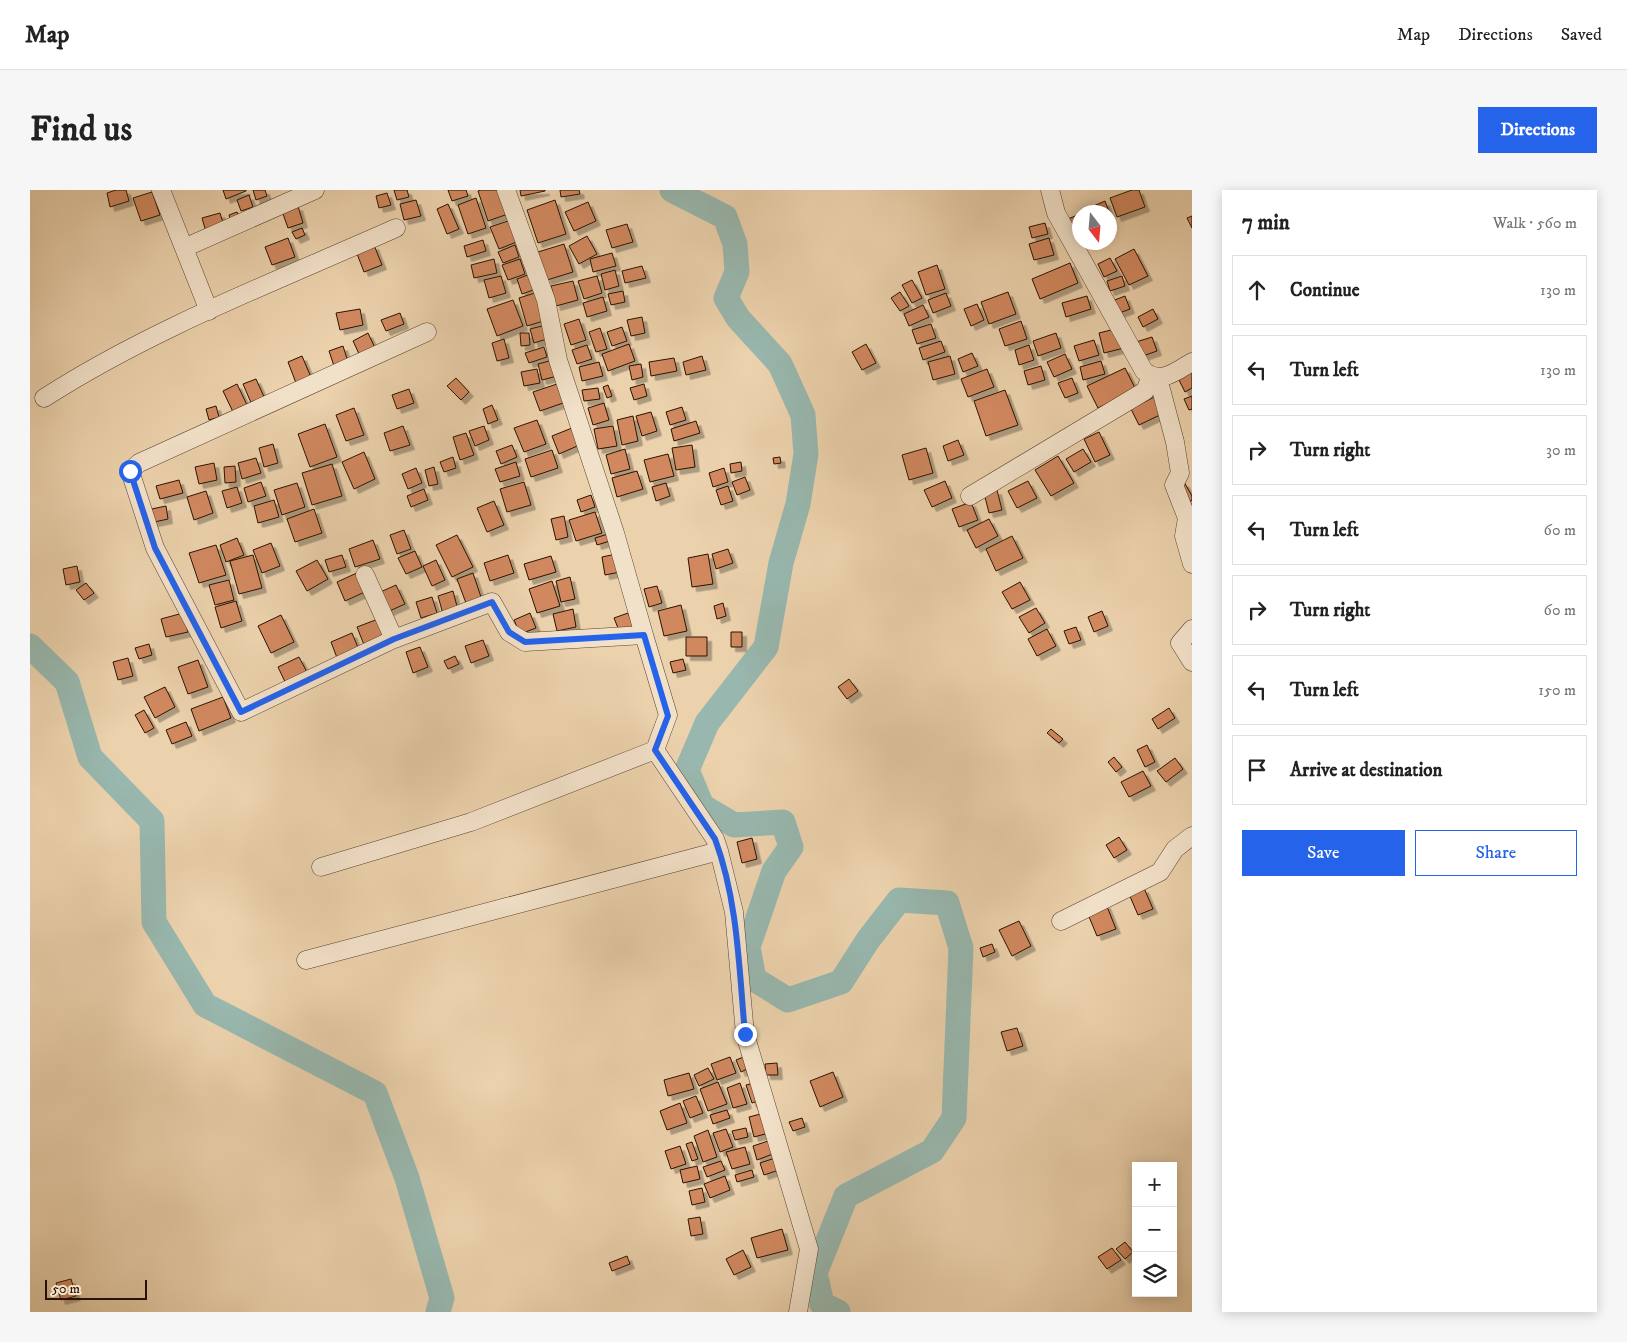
<!DOCTYPE html>
<html lang="en">
<head>
<meta charset="utf-8">
<style>
  body { margin:0; font-family:"IM FELL DW Pica",serif; background:#f6f6f6; color:#222 }
  .controls { position:absolute; right:15px; bottom:15px; display:grid; overflow:hidden; border-radius:0px; box-shadow:0 2px 12px #0003 }
  .controls button { width:45px; height:45px; display:grid; place-items:center; padding:0; border:0; border-bottom:1px solid #e0e0e0; background:#fff; color:#222; font:25px sans-serif }
  .compass { position:absolute; left:1042px; top:15px; width:45px; height:45px; border-radius:50%; background:#fff; box-shadow:0 2px 12px #0003; rotate:164deg }
  .scale { position:absolute; left:15px; bottom:12px; width:102px; box-sizing:border-box; padding-left:5px; border:2px solid #291300; border-top:0; font-size:14px; line-height:18px; white-space:nowrap; color:#291300; -webkit-text-stroke:4px #f2e1c9; paint-order:stroke }
  .stop { position:absolute; width:15px; height:15px; margin:-11px; border:4px solid #2563eb; border-radius:50%; background:#fff }
  .stop.end { background:#2563eb; border-color:#fff; box-shadow:0 1px 5px #0008 }
  .list { margin:0; padding:0; list-style:none }
  h2 { display:flex; justify-content:space-between; align-items:center; height:65px; margin:0; padding:0 20px; font-size:21px }
  h2 small { font-size:16px; font-weight:400; color:#767676 }
  .list li { display:grid; grid-template-columns:32px 1fr auto; gap:15px; align-items:center; box-sizing:border-box; height:70px; margin:0 10px 10px; padding:0 10px; border:1px solid #e0e0e0; border-radius:0px }
  .list b { display:block; font-size:19px; white-space:nowrap }
  .list em { font-size:16px; font-style:normal; color:#767676 }
  .actions { display:flex; gap:10px; padding:15px 20px }
  .actions a { flex:1; padding:11px 0; border:1px solid #2563eb; border-radius:0px; text-align:center; font-size:18px; color:#2563eb }
  .actions .main { background:#2563eb; color:#fff }
  .icon { flex:none; width:28px; height:28px; fill:none; stroke:currentColor; stroke-width:2; stroke-linecap:round; stroke-linejoin:round }
  .map { position:relative; flex:none; width:1162px; height:1122px; overflow:hidden; border-radius:0px }
  header { display:flex; align-items:center; gap:30px; box-sizing:border-box; height:70px; padding:0 25px; background:#fff; border-bottom:1px solid #e0e0e0 }
  header strong { font-size:24px }
  nav { display:flex; gap:28px; margin-inline-start:auto; font-size:18px }
  .intro { display:flex; align-items:center; justify-content:space-between; box-sizing:border-box; height:120px; padding:0 30px }
  h1 { margin:0; font-size:35px }
  .button { padding:12px 22px; border-radius:0px; background:#2563eb; color:#fff; font-size:18px; font-weight:700 }
  main { display:flex; gap:30px; padding:0 30px }
  aside { flex:1; background:#fff; border-radius:0px; box-shadow:0 2px 12px #0003 }
  .map>svg:first-child { display:block }
</style>
</head>
<body>
<header>
<strong>Map</strong>
<nav><a>Map</a><a>Directions</a><a>Saved</a></nav>
</header>
<div class="intro"><h1>Find us</h1><a class="button">Directions</a></div>
<main>
<div class="map">
<svg width="1162" height="1122" viewBox="0 0 1162 1122">
  <defs>
    <filter id="shadow"><feDropShadow dx="4.5" dy="4.5" stdDeviation="0" flood-color="#0004"/></filter>
  </defs>
  <rect width="100%" height="100%" fill="#ebd1ac"/>
  <filter id="stains"><feTurbulence type="fractalNoise" baseFrequency=".004" numOctaves="4"/><feColorMatrix values="0 0 0 0 .2 0 0 0 0 .09 0 0 0 0 .02 0 0 0 .5 -.17"/></filter>
  <radialGradient id="worn" r=".72"><stop offset=".6" stop-color="#630" stop-opacity="0"/><stop offset="1" stop-color="#630" stop-opacity=".3"/></radialGradient>
  <g fill="none" stroke-linecap="round" stroke-linejoin="round">
    <path stroke="#98b7ae" stroke-width="25" d="M642 0 695 27 705 54 707 82 696 108 708 128 750 174 773 225 776 264 768 314 751 373 736 457 677 533 657 580 672 616 704 635 753 632 761 657 744 681 718 757 724 789 758 810 811 792 838 750 869 710 917 713 931 758 924 928 902 961 816 1006 785 1083 792 1114 808 1122
      M0 456 37 492 60 567 122 631 124 732 175 815 345 903 377 988 412 1108 408 1122"/>
  </g>
  <path fill="#d1885f" stroke="#291300" filter="url(#shadow)" d="M86 0H96L99 11 80 17 77 3Z
    M193 0H216V1L196 9Z
    M223 0H235L237 6 226 10Z
    M364 0H377L379 7 367 10Z
    M418 0H436L438 6 422 11Z
    M451 0H470L478 24 458 31 448 1Z
    M490 0H515V1L491 6Z
    M530 0H549L550 4 531 7Z
    M1102 0H1109L1115 17 1087 27 1080 8Z
    M122 2 130 25 111 31 103 8Z
    M357 3 361 15 349 18 346 6Z
    M219 5 223 17 211 21 207 10Z
    M446 8 456 38 438 44 428 15Z
    M386 10 391 26 374 30 370 14Z
    M525 10 536 44 508 53 497 20Z
    M1075 11 1080 24V22H1061L1059 18Z
    M558 12 566 31 544 41 535 22Z
    M418 14 429 39 417 44 407 19Z
    M268 16 273 33 258 38 252 21Z
    M207 22 210 29 201 32 199 25Z
    M190 23 194 36 176 42 172 28Z
    M1050 24V45L1046 47 1038 29Z
    M1162 26V38L1157 28Z
    M481 30 489 51 469 59 460 37Z
    M1015 33 1018 44 1002 48 999 37Z
    M597 34 603 52 582 58 576 40Z
    M272 38 275 45 266 49 262 42Z
    M557 46 567 64 549 74 539 56Z
    M258 48 265 67 242 75 235 57Z
    M1019 48 1024 65 1004 70 999 54Z
    M453 50 456 61 437 67 434 56Z
    M534 54 543 82 517 90 508 62Z
    M344 55 352 75 334 82 326 61Z
    M485 55 489 67 473 73 468 62Z
    M1104 59 1118 86 1099 95 1085 69Z
    M582 63 586 76 563 82 560 69Z
    M1080 68 1087 81 1074 87 1068 74Z
    M464 69 467 83 444 88 441 75Z
    M490 69 495 84 478 90 472 75Z
    M1040 73 1048 93 1010 109 1002 89Z
    M907 75 915 99 896 105 888 82Z
    M612 76 616 88 595 93 592 81Z
    M585 80 589 96 575 100 571 84Z
    M503 83 509 98 492 104 487 89Z
    M471 86 476 103 459 108 454 90Z
    M567 86 572 103 554 109 548 91Z
    M1092 86 1095 96 1080 101 1077 91Z
    M882 90 892 108 882 113 872 95Z
    M543 91 548 110 526 116 521 96Z
    M593 101 595 112 581 115 578 104Z
    M508 102 517 130 497 136 489 108Z
    M870 102 879 116 870 121 861 108Z
    M978 102 986 124 959 134 951 112Z
    M916 103 921 116 903 123 898 110Z
    M1057 106 1061 119 1036 127 1032 113Z
    M1095 106 1100 119 1087 124 1082 111Z
    M573 107 577 121 557 127 553 113Z
    M483 110 493 136 467 146 457 119Z
    M947 114 954 130 941 136 934 119Z
    M893 115 899 127 879 136 874 124Z
    M330 119 333 135 310 140 306 123Z
    M1123 119 1128 129 1113 137 1108 127Z
    M370 123 374 134 356 141 351 130Z
    M612 127 615 143 601 146 597 130Z
    M549 129 556 150 541 155 534 134Z
    M991 131 997 149 975 156 969 139Z
    M901 134 906 148 887 154 882 140Z
    M516 135 520 148 504 153 500 139Z
    M592 137 597 151 582 156 577 142Z
    M570 138 577 159 566 162 559 142Z
    M1089 138 1094 158 1074 163 1069 143Z
    M338 143 346 160 331 168 323 151Z
    M490 143H499L500 155 491 156Z
    M1026 143 1031 158 1008 166 1003 151Z
    M1122 147 1127 161 1110 167 1106 152Z
    M474 149 479 168 467 171 462 153Z
    M1064 150 1069 165 1049 171 1044 156Z
    M911 151 915 162 893 170 889 158Z
    M599 154 605 171 578 181 572 164Z
    M836 154 846 173 832 180 822 162Z
    M557 155 562 169 547 174 542 160Z
    M999 155 1004 170 989 175 985 160Z
    M313 156 319 175 305 179 299 161Z
    M514 157 517 167 499 173 495 163Z
    M942 163 948 176 933 182 928 169Z
    M1035 164 1042 179 1024 187 1017 172Z
    M272 166 281 187 266 193 258 172Z
    M672 166 676 180 656 185 653 172Z
    M920 166 925 184 903 190 898 172Z
    M644 168 647 181 621 186 619 172Z
    M527 169 531 185 512 190 508 174Z
    M1071 171 1075 184 1053 190 1050 177Z
    M569 172 573 186 552 191 549 177Z
    M611 174 613 187 602 190 599 176Z
    M1011 176 1015 190 998 195 994 181Z
    M1162 177V198L1155 202 1146 184Z
    M1095 178 1106 200 1068 218 1057 196Z
    M507 179 510 193 494 196 491 182Z
    M957 179 964 197 938 207 931 189Z
    M426 188 439 202 431 210 417 196Z
    M1042 188 1048 203 1035 208 1028 193Z
    M226 189 235 209 222 215 213 194Z
    M530 193 536 212 510 221 503 202Z
    M207 194 218 217 204 224 193 201Z
    M614 194 617 206 604 210 600 198Z
    M578 195 582 206 577 208 573 197Z
    M568 198 570 209 554 211 552 200Z
    M379 199 384 213 367 219 362 205Z
    M975 200 988 235 956 246 944 211Z
    M1126 206 1134 223 1109 235 1101 219Z
    M1162 206V219L1159 220 1154 209Z
    M574 213 579 230 563 235 558 218Z
    M462 215 468 230 458 234 453 219Z
    M186 216 189 227 179 230 176 219Z
    M652 217 656 230 640 235 636 222Z
    M324 218 334 245 316 251 306 225Z
    M621 222 627 241 612 246 606 226Z
    M603 226 608 251 592 255 587 230Z
    M507 230 516 254 494 262 484 238Z
    M666 231 670 243 644 251 641 239Z
    M295 234 307 267 280 277 268 244Z
    M373 236 380 255 360 261 354 243Z
    M454 236 459 250 445 256 439 241Z
    M547 236 554 253 529 264 522 246Z
    M583 236 587 256 568 259 564 239Z
    M1069 242 1080 265 1065 272 1054 249Z
    M436 243 444 265 430 270 423 247Z
    M928 250 934 265 918 271 913 256Z
    M243 254 248 273 234 277 229 258Z
    M482 255 487 267 471 274 466 261Z
    M662 255 665 277 646 280 642 258Z
    M896 258 903 283 879 290 872 265Z
    M595 259 600 279 581 284 576 265Z
    M1053 259 1061 272 1044 282 1036 269Z
    M522 260 528 278 501 287 495 269Z
    M334 262 345 289 324 299 312 272Z
    M638 264 644 286 620 292 614 270Z
    M1028 266 1044 293 1021 306 1005 280Z
    M423 267 426 278 414 282 410 272Z
    M750 267 751 273 744 274 743 268Z
    M226 268 231 283 212 289 208 273Z
    M486 272 490 286 470 292 465 279Z
    M711 272 712 281 701 283 700 274Z
    M184 273 187 290 169 294 165 277Z
    M302 274 312 306 282 315 272 283Z
    M205 276 206 292 195 293 194 277Z
    M404 277 408 294 399 296 395 280Z
    M386 278 392 293 378 299 372 284Z
    M694 278 698 292 683 297 679 283Z
    M607 281 613 299 587 307 582 288Z
    M715 287 720 300 707 305 702 292Z
    M149 290 153 303 130 309 126 296Z
    M915 291 922 308 902 317 894 300Z
    M998 291 1007 308 987 318 978 301Z
    M231 292 236 306 218 312 214 298Z
    M494 292 501 315 477 322 470 299Z
    M1154 292 1162 306V310L1157 313 1147 296Z
    M267 293 275 317 252 325 244 300Z
    M636 293 640 306 626 311 622 297Z
    M698 296 703 311 691 315 686 300Z
    M207 297 212 313 197 318 192 301Z
    M394 299 398 310 381 317 377 306Z
    M967 300 972 320 959 323 954 303Z
    M176 301 183 323 164 330 157 307Z
    M561 305 565 317 551 322 547 310Z
    M244 310 249 327 228 333 224 316Z
    M464 311 474 335 457 342 447 318Z
    M941 312 948 330 929 337 922 319Z
    M136 316 138 329 120 333 117 320Z
    M284 319 292 343 265 352 257 329Z
    M565 322 572 343 546 351 539 330Z
    M534 326 538 347 526 350 521 329Z
    M959 329 968 346 946 358 937 340Z
    M374 340 381 359 367 364 360 345Z
    M578 344 580 351 567 355 565 348Z
    M427 345 443 377 422 387 406 355Z
    M982 346 993 368 966 381 956 359Z
    M207 348 214 365 196 372 190 355Z
    M343 350 350 369 325 377 319 359Z
    M241 353 250 376 232 383 223 360Z
    M186 355 196 385 169 393 159 363Z
    M698 359 703 373 686 379 682 364Z
    M385 361 392 377 376 384 368 368Z
    M586 364 590 382 575 385 572 367Z
    M678 364 683 394 662 397 658 368Z
    M223 365 232 398 209 404 200 371Z
    M312 365 316 377 299 382 295 370Z
    M478 365 484 383 460 391 454 373Z
    M521 366 526 382 499 390 494 374Z
    M287 370 298 389 277 401 266 381Z
    M406 370 415 390 402 396 393 376Z
    M47 376 50 392 36 395 33 379Z
    M329 382 337 401 315 411 307 392Z
    M443 383 451 407 436 413 427 389Z
    M540 387 545 409 531 412 526 391Z
    M199 390 204 410 185 415 179 395Z
    M522 391 530 416 507 423 499 399Z
    M990 392 1000 410 982 419 972 402Z
    M56 393 64 403 54 410 46 400Z
    M366 395 375 414 355 423 346 404Z
    M627 396 632 413 619 417 614 399Z
    M423 401 428 420 413 424 408 406Z
    M402 407 407 423 391 428 386 412Z
    M206 411 212 431 191 438 185 417Z
    M693 413 696 426 687 429 684 416Z
    M651 415 657 441 634 446 628 421Z
    M1006 418 1015 433 999 443 989 427Z
    M543 419 546 437 527 441 523 424Z
    M1072 421 1078 436 1064 442 1058 427Z
    M153 423 158 442 136 447 131 429Z
    M500 423 506 438 490 444 484 430Z
    M598 423 604 438 590 443 584 428Z
    M251 425 264 452 241 463 228 436Z
    M348 429 356 452 336 460 327 437Z
    M1046 437 1051 450 1039 454 1034 441Z
    M1017 439 1026 456 1007 466 998 449Z
    M701 442H712V457H701Z
    M322 443 331 465 309 473 301 452Z
    M656 447H677V466H656Z
    M453 450 459 466 441 473 435 456Z
    M119 454 122 465 109 469 105 458Z
    M390 457 398 477 383 483 376 462Z
    M425 466 429 474 418 479 414 471Z
    M269 467 279 486 257 496 248 477Z
    M98 468 103 486 88 490 83 472Z
    M653 469 656 480 643 483 640 472Z
    M168 470 178 497 158 504 148 477Z
    M819 489 828 501 817 509 808 497Z
    M135 497 145 517 125 528 114 507Z
    M193 507 201 528 169 541 161 519Z
    M1139 518 1145 528 1128 539 1122 529Z
    M114 520 124 538 115 543 105 525Z
    M156 532 162 546 142 554 136 540Z
    M1021 539 1033 549 1029 553 1017 543Z
    M1117 555 1125 572 1115 577 1107 560Z
    M1084 567 1092 577 1086 582 1078 572Z
    M1145 568 1153 579 1136 592 1127 581Z
    M1113 581 1121 596 1099 607 1091 592Z
    M1089 647 1097 660 1084 668 1076 655Z
    M722 648 727 669 712 673 707 652Z
    M1114 698 1123 719 1108 725 1099 704Z
    M1076 714 1086 739 1067 746 1057 722Z
    M989 731 1001 756 982 766 969 740Z
    M962 754 965 762 953 767 950 758Z
    M987 838 993 856 977 861 971 842Z
    M716 866 721 877 711 882 706 870Z
    M700 867 706 883 687 890 681 874Z
    M747 873 748 885H736L735 874Z
    M678 878 684 889 669 896 664 885Z
    M803 882 813 907 790 917 780 891Z
    M659 883 664 899 638 906 634 890Z
    M688 892 697 914 678 921 670 899Z
    M710 893 717 914 703 918 697 898Z
    M724 893 730 910 722 913 716 895Z
    M666 906 673 923 660 928 653 911Z
    M650 913 657 933 637 940 630 921Z
    M697 920 700 928 683 934 680 925Z
    M734 923 739 943 724 947 719 927Z
    M772 928 775 937 763 941 759 932Z
    M716 938 718 947 705 950 702 941Z
    M696 939 703 957 690 962 683 943Z
    M678 940 687 967 673 972 664 946Z
    M738 951 743 964 727 970 723 956Z
    M662 952 668 969 662 971 656 954Z
    M650 956 656 974 641 979 635 961Z
    M715 957 720 974 702 979 696 962Z
    M748 967 752 979 734 985 730 973Z
    M691 971 695 980 677 987 673 977Z
    M667 976 670 989 653 993 650 980Z
    M722 980 724 987 707 992 705 985Z
    M695 986 700 1000 680 1008 674 994Z
    M672 998 675 1012 662 1015 659 1001Z
    M670 1027 673 1044 661 1046 658 1029Z
    M752 1039 758 1060 727 1068 721 1048Z
    M1095 1052 1103 1062 1095 1069 1086 1059Z
    M1082 1058 1091 1070 1077 1079 1068 1067Z
    M713 1060 721 1077 704 1085 696 1069Z
    M597 1066 600 1074 582 1081 579 1073Z
    M41 1089 46 1106 31 1110 26 1093Z"/>
  <g fill="none" stroke-linecap="round" stroke-linejoin="round">
    <g stroke="#5a422b" stroke-width="19">
      <path id="minor" d="M131 0 179 121
        M1020 0 1026 23 1114 181C1131 195 1146 181 1162 172
        M154 58 285 0
        M1128 188 1145 252 1150 283 1144 295 1157 328 1154 346 1162 374
        M14 208C123 138 247 91 366 38
        M940 306 1115 201 1121 186
        M335 385 364 449 462 412 479 442 495 452 614 445 585 343 528 170 516 110 476 0
        M1162 439 1150 453 1162 472
        M614 445 638 525 625 560 685 649 689 661 704 722 715 844 779 1059 768 1122
        M364 449 211 522 125 358 100 281 109 273 397 142
        M291 677 441 632 625 560
        M1031 731 1130 682 1145 659 1162 646
        M276 770 689 661"/>
    </g>
    <use href="#minor" stroke="#f2e1c9" stroke-width="18"/>
  </g>
  <g fill="none" stroke-linecap="round" stroke-linejoin="round">
    <path stroke="#2563eb" stroke-width="6" d="M100 281 125 358 211 522 364 449 462 412 479 442 495 452 614 445 638 526 625 560 685 649C708 711 709 779 715 844"/>
  </g>
  <rect width="100%" height="100%" filter="url(#stains)"/>
  <rect width="100%" height="100%" fill="url(#worn)"/>
</svg>
<div class="controls">
<button>+</button>
<button>−</button>
<button><svg class="icon" aria-label="layers" viewBox="0 0 24 24"><path d="M12 4l9 5-9 5-9-5zM3 14l9 5 9-5"/></svg></button>
</div>
<svg class="compass" viewBox="-18 -18 36 36"><path d="M0-13l5 13h-10z" fill="#e53935"/><path d="M0 13l5-13h-10z" fill="#767676"/></svg>
<div class="scale">50 m</div>
<div class="stop" style="left:100px;top:281px"></div>
<div class="stop end" style="left:715px;top:844px"></div>
</div>
<aside>
<h2>7 min<small>Walk · 560 m</small></h2>
<ul class="list">
<li><svg class="icon" aria-label="ahead" viewBox="0 0 24 24"><path d="M12 20V5M6 11l6-6 6 6"/></svg><div><b>Continue</b></div><em>130 m</em></li>
<li><svg class="icon" aria-label="left" viewBox="0 0 24 24"><path d="M17 20v-9H6M10 6l-5 5 5 5"/></svg><div><b>Turn left</b></div><em>130 m</em></li>
<li><svg class="icon" aria-label="right" viewBox="0 0 24 24"><path d="M7 20v-9h11M14 6l5 5-5 5"/></svg><div><b>Turn right</b></div><em>30 m</em></li>
<li><svg class="icon" aria-label="left" viewBox="0 0 24 24"><path d="M17 20v-9H6M10 6l-5 5 5 5"/></svg><div><b>Turn left</b></div><em>60 m</em></li>
<li><svg class="icon" aria-label="right" viewBox="0 0 24 24"><path d="M7 20v-9h11M14 6l5 5-5 5"/></svg><div><b>Turn right</b></div><em>60 m</em></li>
<li><svg class="icon" aria-label="left" viewBox="0 0 24 24"><path d="M17 20v-9H6M10 6l-5 5 5 5"/></svg><div><b>Turn left</b></div><em>150 m</em></li>
<li><svg class="icon" aria-label="arrive" viewBox="0 0 24 24"><path d="M6 21V4h12l-3 4 3 4H6"/></svg><div><b>Arrive at destination</b></div></li>
</ul>
<div class="actions"><a class="main">Save</a><a>Share</a></div>
</aside>
</main>
</body>
</html>
